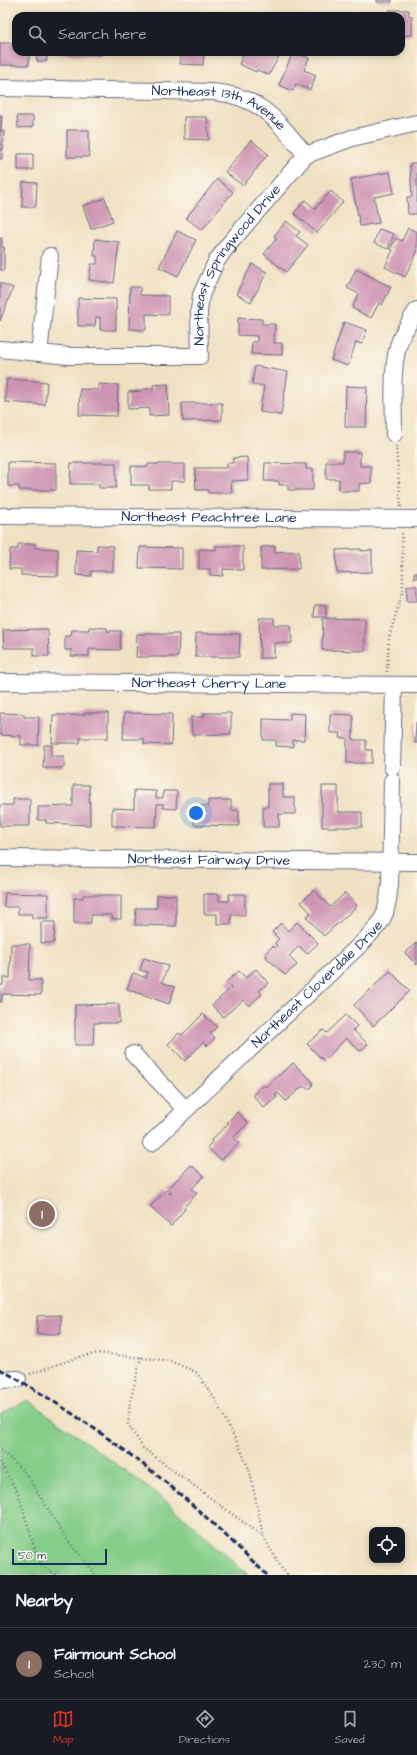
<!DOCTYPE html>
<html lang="en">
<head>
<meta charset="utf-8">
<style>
  body { margin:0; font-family:"Architects Daughter",sans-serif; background:#242831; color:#f1f3f6 }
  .controls { position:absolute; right:12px; bottom:12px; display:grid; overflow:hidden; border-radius:8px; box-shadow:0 2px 6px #0003 }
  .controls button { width:36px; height:36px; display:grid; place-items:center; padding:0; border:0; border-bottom:1px solid #363941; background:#171b24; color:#f1f3f6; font:20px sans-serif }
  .scale { position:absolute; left:12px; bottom:10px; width:95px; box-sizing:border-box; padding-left:4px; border:2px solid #1b2f5e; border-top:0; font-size:11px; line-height:14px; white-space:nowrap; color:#1b2f5e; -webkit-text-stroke:3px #fbf7ec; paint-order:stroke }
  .you { position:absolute; left:196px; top:813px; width:14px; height:14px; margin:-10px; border:3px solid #fff; border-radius:50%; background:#1a73e8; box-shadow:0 0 0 6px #1a73e833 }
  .badge { display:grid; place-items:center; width:26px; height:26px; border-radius:50%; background:#d93025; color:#fff; font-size:13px; font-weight:700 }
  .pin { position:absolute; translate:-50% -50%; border:2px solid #fff; box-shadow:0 1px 4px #0006 }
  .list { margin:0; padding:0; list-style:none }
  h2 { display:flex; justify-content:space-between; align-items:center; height:52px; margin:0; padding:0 16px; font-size:17px }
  h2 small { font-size:13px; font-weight:400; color:#9ea1a6 }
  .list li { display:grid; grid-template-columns:26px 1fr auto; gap:12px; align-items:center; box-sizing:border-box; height:72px; padding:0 16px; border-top:1px solid #363941 }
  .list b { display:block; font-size:15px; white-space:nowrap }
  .list p { margin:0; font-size:13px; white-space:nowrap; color:#9ea1a6 }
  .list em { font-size:13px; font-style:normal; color:#9ea1a6 }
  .icon { flex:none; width:22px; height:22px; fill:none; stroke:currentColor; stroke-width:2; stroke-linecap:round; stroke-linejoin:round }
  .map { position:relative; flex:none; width:417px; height:1575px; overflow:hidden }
  .search { position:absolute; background:#171b24; box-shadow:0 2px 6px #0003; left:12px; right:12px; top:12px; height:44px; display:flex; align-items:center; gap:10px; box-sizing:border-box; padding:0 14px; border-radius:12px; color:#9ea1a6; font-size:15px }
  .sheet { height:124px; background:#171b24 }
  nav { display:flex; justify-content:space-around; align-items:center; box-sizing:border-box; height:56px; border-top:1px solid #363941; background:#171b24; font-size:11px; color:#9ea1a6 }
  nav a { display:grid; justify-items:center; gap:2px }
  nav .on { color:#d93025 }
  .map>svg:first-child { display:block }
</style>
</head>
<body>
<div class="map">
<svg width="417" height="1575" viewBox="0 0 417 1575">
  <rect width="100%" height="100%" fill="#fbf7ec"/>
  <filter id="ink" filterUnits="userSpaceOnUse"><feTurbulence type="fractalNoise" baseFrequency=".025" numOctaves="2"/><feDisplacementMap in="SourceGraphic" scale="8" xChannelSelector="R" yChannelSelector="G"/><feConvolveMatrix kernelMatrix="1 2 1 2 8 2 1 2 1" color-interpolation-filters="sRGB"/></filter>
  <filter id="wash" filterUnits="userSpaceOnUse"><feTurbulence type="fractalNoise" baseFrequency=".012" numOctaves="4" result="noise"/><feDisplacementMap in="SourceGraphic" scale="16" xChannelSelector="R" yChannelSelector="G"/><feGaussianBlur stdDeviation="0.9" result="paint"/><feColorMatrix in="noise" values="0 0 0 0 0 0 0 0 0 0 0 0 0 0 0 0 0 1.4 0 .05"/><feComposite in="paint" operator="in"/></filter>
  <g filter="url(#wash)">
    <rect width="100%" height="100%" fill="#f0e1c3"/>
    <path fill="#85cd89" stroke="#507e74" d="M28 1400 165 1500 248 1575H0V1414Z"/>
    <g id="blocks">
      <path fill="#ce95b3" d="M377 0H392V2H377Z
        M389 10H409V16H412V35H401V16H389Z
        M0 43H16V52H29V65H0Z
        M36 52H47V61H37Z
        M57 52H101V55L57 54Z
        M180 52H204L203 65 180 64Z
        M244 52H281L269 75 257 70 256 72 239 64Z
        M293 52 309 58 304 70 316 75 310 90 296 84 293 91 279 85Z
        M0 115H2L1 131H0Z
        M17 116H33V127L18 128Z
        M184 117H207L209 140 184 139Z
        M67 130H89V157H67Z
        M0 131H4L2 159H0Z
        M251 140 268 154 243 186 225 172Z
        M18 154H33V170H18Z
        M410 163H417V214H408L407 197H412Z
        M390 172 394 193 374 197 379 223 360 226 351 179Z
        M217 179 233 192 202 230 186 218Z
        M23 182 37 183 36 207H22Z
        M331 191 343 202 317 233 294 213 305 200 315 209Z
        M105 198 113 221 91 229 83 206Z
        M286 221 300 232 296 236 308 245 286 272 264 254 277 238 274 236Z
        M408 228 417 232V252L405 277 385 267 393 250 390 249 396 238 402 241Z
        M379 229 394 234 388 249 374 243Z
        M177 231 196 240 178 276 159 267Z
        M0 238H2V247H4V270H0Z
        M95 239 119 242 114 283 89 280 91 264H97V256H94Z
        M252 264 267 272 251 302 236 294Z
        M356 269 391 287 382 305 379 303 371 318 352 308 359 294 347 288Z
        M0 283 13 288 0 321Z
        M130 287H140V295L168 296V315L146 314V330L129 329Z
        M78 298 116 299V330H100V317H96L95 326H78Z
        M238 318 262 319V324H275L274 343H282V355L251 354 252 342H257V336L238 335Z
        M344 322 367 330 362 344 356 342 348 366 331 360Z
        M255 366 288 372 281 415 260 412 264 386 252 384Z
        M7 379 47 382 45 405 5 402Z
        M98 384 118 385 117 416 79 415 80 389 98 390Z
        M168 384 169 415 149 416V408L128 409V392L142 391V389H153V385Z
        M346 386 367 387 366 427H345Z
        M182 403H222V420L183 421Z
        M343 452H360V466H371V483L359 484V491H339V479H326V462H343Z
        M247 457 248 480 231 481 232 493H208V490H196L195 468H227V463H233V458Z
        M8 462 56 463V490H19V486H8Z
        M71 463H116V488H99V484H70Z
        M265 463 306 464V469H313V490H288V485H279V481H264Z
        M148 464H185V481H171V489H149V485H131V466L148 467Z
        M18 544H35V548L58 549V576L21 575V569H9L10 549H18Z
        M97 545 113 546V571H91V576L76 575V550L97 551Z
        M216 546H243V570L223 569V576L210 575V569H199V549L216 550Z
        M275 546V552L299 551V569L261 570V547Z
        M140 547 182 548V569L139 568Z
        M361 549V551L372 550V572L337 573 336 550Z
        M414 573H417V578H414Z
        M407 586H417V601H407Z
        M315 605H326V617H314Z
        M259 618H274V625H291L292 643H274V658H260Z
        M323 618 365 619V651L322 650Z
        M89 627 107 628V631H121L120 650 89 649V656H71L72 650H65V636H71L72 630H89Z
        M48 629 49 656H34V648H4L3 630Z
        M196 633 240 634 239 657H195Z
        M137 634H179L178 657H136Z
        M0 713 24 714V717H39L38 745H21V736L0 735Z
        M84 713H108V738H80V743H52L53 715H84Z
        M124 713 172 714 171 745 144 744V739H123Z
        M204 713H231V734L192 735 191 717H204Z
        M290 713 305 714 304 740H293V747L276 746V740H263V719L290 720Z
        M330 714 353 715V740H366V750H372V763H347V738H340L341 733H330Z
        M416 722H417V743H415Z
        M44 745H52L51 756H64V768H43Z
        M268 784H283V797H295V814H279V827H263V807H268Z
        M73 785H89L90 825 46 823V820H38V807L73 806Z
        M322 786H338V812H362V827H322Z
        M134 790 156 791V798H163V791H177L176 809 163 808V804H157L156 827 112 826V808L134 809Z
        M13 799H30V826H0V805H13Z
        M208 800H231V810H239V826L194 825V806H208Z
        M314 890 330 907 345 893 357 906 324 936 306 917 311 913 301 902Z
        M5 893 48 894V918H32V914H18V907H4Z
        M204 894H219V901H229V894H245V915H231V924H217V914H204Z
        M83 895H121V919H112V915H91V923H74V898H83Z
        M157 895H176V926L135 925 136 908H157Z
        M41 922H55L54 943H41Z
        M297 922 318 943 307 954 299 946 289 956 297 965 285 975 266 957 267 955 265 953 273 946 275 948 277 946 275 943 279 939 272 932 281 923 288 931Z
        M417 942V965L405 953Z
        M11 944H30L29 980H41V995L2 994V1002H0V985H3V978H10Z
        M144 958 168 966 162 982 175 987 169 1004 127 989 133 973 146 978 148 972 140 970Z
        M256 969 268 983 259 991 262 994 249 1006 243 1000 223 1017 212 1005 231 988 226 982 239 971 246 978Z
        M390 971 410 991 373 1026 354 1005Z
        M119 1004V1023H94L93 1045H75V1005Z
        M203 1014 217 1027 210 1033 215 1038 207 1046 203 1042 185 1061 168 1044 179 1033 182 1035Z
        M346 1015 357 1026 353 1030 368 1044 360 1051 346 1038 324 1061 307 1044 323 1030 327 1033Z
        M293 1063 311 1080 313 1084 311 1088 308 1089 303 1086 286 1101 278 1093 275 1095 277 1097 264 1108 253 1095 264 1085 266 1087Z
        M237 1112 248 1123 233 1138 239 1143 221 1160 207 1147 212 1142 211 1140 228 1124 227 1123Z
        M191 1165 204 1176 192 1189 197 1193 184 1207 185 1209 171 1226 150 1207 166 1190 170 1194 172 1192 168 1189Z
        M61 1315V1334H37V1316Z"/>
    </g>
  </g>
  <g filter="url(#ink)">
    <use href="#blocks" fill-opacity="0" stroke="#666d81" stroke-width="1"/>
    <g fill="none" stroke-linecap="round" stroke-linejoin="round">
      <g stroke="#666d81" stroke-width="18">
        <g id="minor">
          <path id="s1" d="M0 88 213 92C261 96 277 121 306 155L352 138 417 123"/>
          <path id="s2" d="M0 349 69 356H200L199 311 201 295 216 262 228 245 306 155"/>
          <path d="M39 353 50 256"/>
          <path d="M394 434C394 405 391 374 398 346 402 333 410 321 417 310"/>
          <path id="s3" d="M0 516 417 519"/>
          <path id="s4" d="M0 682 417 685"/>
          <path d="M392 767 394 685"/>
          <path id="s5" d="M0 858 417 862"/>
          <path d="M133 1054 185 1109"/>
          <path id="s6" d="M151 1143 364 941 380 923 385 913 388 900 390 883 392 781"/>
          <path d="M0 1380 18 1379"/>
        </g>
      </g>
      <path stroke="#666d81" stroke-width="2.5" stroke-dasharray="1 3" stroke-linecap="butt" d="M396 446 401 507
        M387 672 389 637 403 591 402 532
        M141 1357 130 1402 128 1424 143 1448 262 1536
        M30 1374 76 1358 98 1353 170 1361 196 1372 213 1396 240 1448 250 1472 263 1536 282 1569 288 1575
        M0 1450 24 1471 68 1541 96 1575
        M0 1462 18 1493 35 1550 42 1566 56 1575"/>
      <use href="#minor" stroke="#fff" stroke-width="16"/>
      <path stroke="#1b2f5e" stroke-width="3" stroke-dasharray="6 3" stroke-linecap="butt" d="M0 1369C61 1404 121 1445 175 1490 207 1517 237 1546 267 1575"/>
    </g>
  </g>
  <g text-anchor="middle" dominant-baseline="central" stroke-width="4" stroke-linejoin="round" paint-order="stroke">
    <g font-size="14" fill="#1b2f5e" stroke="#fbf7ec">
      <text stroke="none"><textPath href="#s1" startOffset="223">Northeast 13th Avenue</textPath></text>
      <text stroke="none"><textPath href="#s2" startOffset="303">Northeast Springwood Drive</textPath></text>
      <text stroke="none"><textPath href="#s3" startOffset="209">Northeast Peachtree Lane</textPath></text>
      <text stroke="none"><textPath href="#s4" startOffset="209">Northeast Cherry Lane</textPath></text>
      <text stroke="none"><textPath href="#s5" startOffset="209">Northeast Fairway Drive</textPath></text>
      <text stroke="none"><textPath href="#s6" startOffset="230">Northeast Cloverdale Drive</textPath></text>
    </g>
  </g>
</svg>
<div class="controls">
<button><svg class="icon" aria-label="locate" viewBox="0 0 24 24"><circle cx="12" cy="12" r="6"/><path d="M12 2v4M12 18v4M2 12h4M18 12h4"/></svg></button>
</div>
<div class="scale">50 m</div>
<div class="you"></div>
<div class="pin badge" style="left:42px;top:1214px;background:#8d6e63">1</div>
<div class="search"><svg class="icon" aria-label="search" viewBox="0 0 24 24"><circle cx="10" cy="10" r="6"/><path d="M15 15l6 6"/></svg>Search here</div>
</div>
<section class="sheet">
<h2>Nearby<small></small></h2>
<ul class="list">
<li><span class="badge" style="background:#8d6e63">1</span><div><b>Fairmount School</b><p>School</p></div><em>230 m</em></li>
</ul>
</section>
<nav>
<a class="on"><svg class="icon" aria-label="map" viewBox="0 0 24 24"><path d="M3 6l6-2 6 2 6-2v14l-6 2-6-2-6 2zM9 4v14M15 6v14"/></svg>Map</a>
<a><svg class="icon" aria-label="directions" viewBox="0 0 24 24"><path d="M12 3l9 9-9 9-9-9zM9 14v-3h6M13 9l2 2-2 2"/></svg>Directions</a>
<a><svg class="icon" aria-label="saved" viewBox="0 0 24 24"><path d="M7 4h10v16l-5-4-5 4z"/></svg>Saved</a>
</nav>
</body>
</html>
